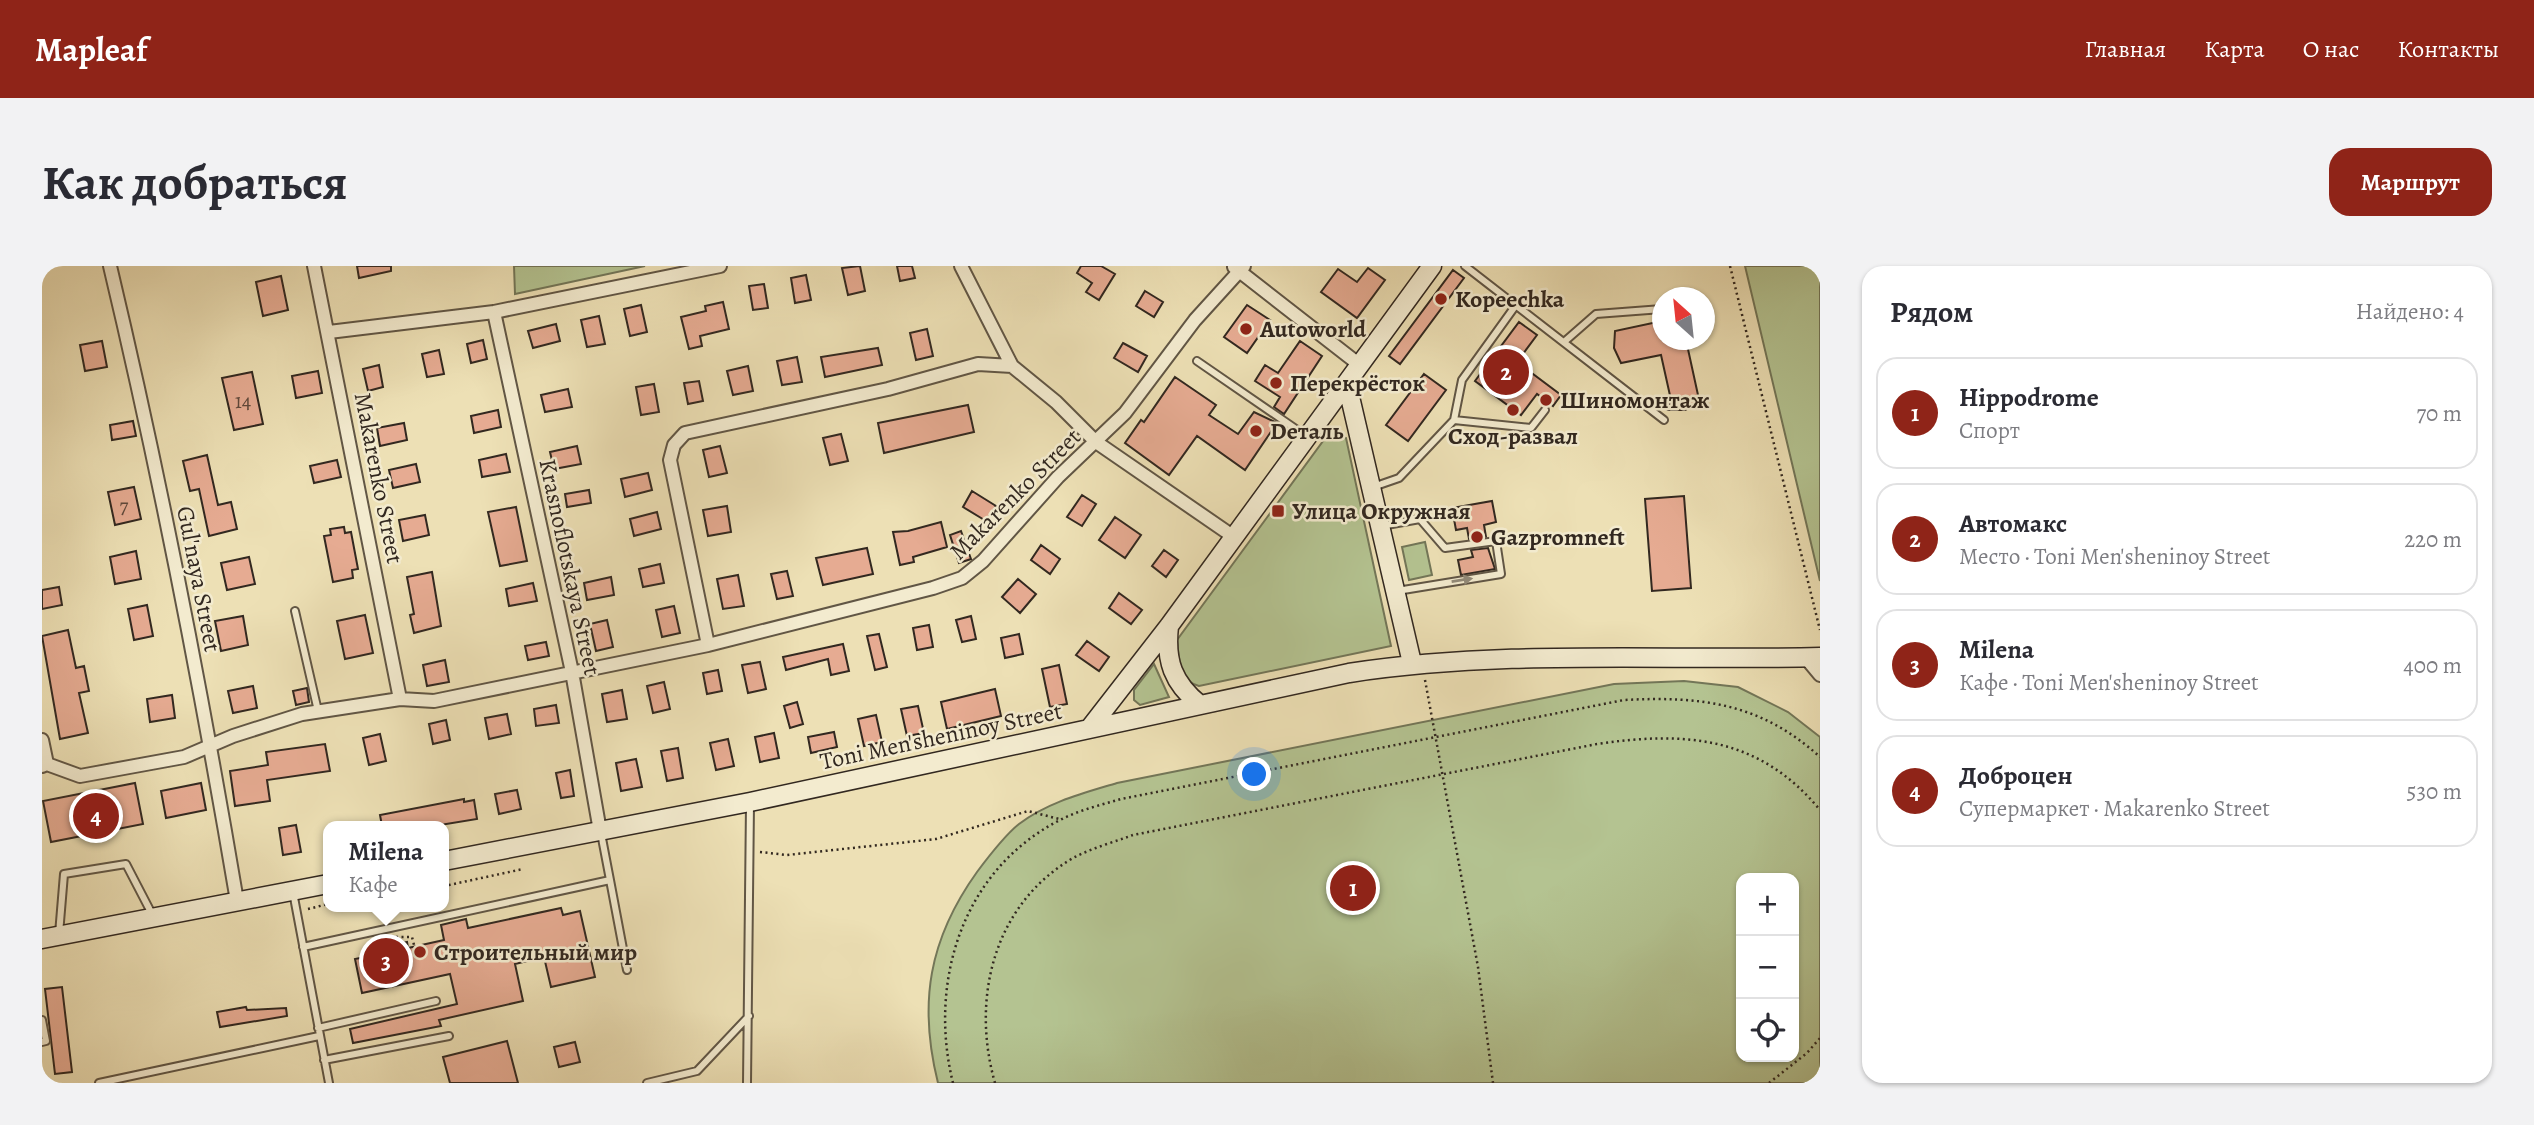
<!DOCTYPE html>
<html lang="ru">
<head>
<meta charset="utf-8">
<style>
  body { margin:0; font-family:Alegreya,serif; background:#f2f2f3; color:#2b2b33 }
  .controls { position:absolute; right:21px; bottom:21px; display:grid; overflow:hidden; border-radius:14px; box-shadow:0 2px 5px #0004 }
  .controls button { width:63px; height:63px; display:grid; place-items:center; padding:0; border:0; border-bottom:2px solid #e1e1e2; background:#fff; color:#2b2b33; font:35px sans-serif }
  .compass { position:absolute; left:1610px; top:21px; width:63px; height:63px; border-radius:50%; background:#fff; box-shadow:0 2px 5px #0004; rotate:333deg }
  .you { position:absolute; left:1213px; top:509px; width:24px; height:24px; margin:-18px; border:5px solid #fff; border-radius:50%; background:#1a73e8; box-shadow:0 0 0 10px #1a73e833 }
  .badge { display:grid; place-items:center; width:46px; height:46px; border-radius:50%; background:#8f2418; color:#fff; font-size:23px; font-weight:700 }
  .pin { position:absolute; translate:-50% -50%; border:4px solid #fff; box-shadow:0 2px 7px #0006 }
  .popup { position:absolute; left:281px; top:555px; width:126px; height:91px; box-sizing:border-box; display:grid; place-content:center; border-radius:14px; background:#fff; filter:drop-shadow(0 2px 5px #0005); font-size:23px; white-space:nowrap; color:#7c7c81 }
  .popup b { font-size:26px; color:#2b2b33 }
  .popup::after { content:''; position:absolute; left:50%; top:100%; margin-left:-14px; border:14px solid transparent; border-top-color:#fff }
  .list { margin:0; padding:0; list-style:none }
  h2 { display:flex; justify-content:space-between; align-items:center; height:91px; margin:0; padding:0 28px; font-size:30px }
  h2 small { font-size:23px; font-weight:400; color:#7c7c81 }
  .list li { display:grid; grid-template-columns:46px 1fr auto; gap:21px; align-items:center; box-sizing:border-box; height:112px; margin:0 14px 14px; padding:0 14px; border:2px solid #e1e1e2; border-radius:21px }
  .list b { display:block; font-size:26px; white-space:nowrap }
  .list p { margin:0; font-size:23px; white-space:nowrap; color:#7c7c81 }
  .list em { font-size:23px; font-style:normal; color:#7c7c81 }
  .icon { flex:none; width:38px; height:38px; fill:none; stroke:currentColor; stroke-width:2; stroke-linecap:round; stroke-linejoin:round }
  .map { position:relative; flex:none; width:1778px; height:817px; overflow:hidden; border-radius:21px }
  header { display:flex; align-items:center; gap:42px; box-sizing:border-box; height:98px; padding:0 35px; background:#8f2418; color:#fff }
  header strong { font-size:33px }
  nav { display:flex; gap:38px; margin-inline-start:auto; font-size:24px }
  .intro { display:flex; align-items:center; justify-content:space-between; box-sizing:border-box; height:168px; padding:0 42px }
  h1 { margin:0; font-size:49px }
  .button { padding:18px 32px; border-radius:21px; background:#8f2418; color:#fff; font-size:24px; font-weight:700 }
  main { display:flex; gap:42px; padding:0 42px }
  aside { flex:1; background:#fff; border-radius:21px; box-shadow:0 2px 5px #0004 }
  .map>svg:first-child { display:block }
</style>
</head>
<body>
<header>
<strong>Mapleaf</strong>
<nav><a>Главная</a><a>Карта</a><a>О нас</a><a>Контакты</a></nav>
</header>
<div class="intro"><h1>Как добраться</h1><a class="button">Маршрут</a></div>
<main>
<div class="map">
<svg width="1778" height="817" viewBox="0 0 1778 817">
  <rect width="100%" height="100%" fill="#ede0b5"/>
  <filter id="stains"><feTurbulence type="fractalNoise" baseFrequency=".00286" numOctaves="4"/><feColorMatrix values="0 0 0 0 .2 0 0 0 0 .09 0 0 0 0 .02 0 0 0 .5 -.17"/></filter>
  <radialGradient id="worn" r=".72"><stop offset=".6" stop-color="#630" stop-opacity="0"/><stop offset="1" stop-color="#630" stop-opacity=".3"/></radialGradient>
  <path fill="#b4c391" stroke="#737658" stroke-width="2" fill-rule="evenodd" d="M472 0H603L473 28Z
    M1703 0H1778V315Z
    M1287 167 1304 172 1349 380 1157 420C1136 415 1137 391 1135 374Z
    M1383 276 1390 309 1367 314 1360 281Z
    M1112 398 1127 431 1098 439 1092 434V424Z
    M1642 415 1696 421 1746 446 1778 471V817H896C876 737 887 673 935 606 947 590 962 570 977 558 1006 536 1042 527 1075 517L1572 418ZM1752 612V791H1699V612Z"/>
  <path fill="#e6ab92" stroke="#322820" stroke-width="2" d="M315 0H349V5L317 12Z
    M818 0 823 25 806 29 800 2Z
    M855 0H870L873 12 858 15Z
    M1039 0H1059L1073 8 1057 34 1044 26 1050 17 1035 7Z
    M1326 2 1343 14 1315 52 1279 26 1296 3 1315 16Z
    M1411 4 1422 12 1358 98 1347 90Z
    M764 9 769 34 753 37 749 12Z
    M239 10 246 44 221 50 214 16Z
    M722 18 726 42 711 44 707 20Z
    M1103 25 1121 36 1112 51 1094 40Z
    M681 36 687 63 658 70 660 80 647 83 639 51 664 45 663 40Z
    M599 39 605 66 588 70 582 43Z
    M1205 39 1228 54 1205 87 1182 71Z
    M557 50 563 78 545 81 539 54Z
    M1620 55V74H1644L1656 129 1661 136 1643 144H1626L1629 134 1619 89 1579 97 1572 82 1573 65Z
    M1477 56 1495 69 1475 96 1519 129 1511 140 1495 128 1479 149 1433 115Z
    M514 58 518 75 491 82 486 65Z
    M885 63 891 90 874 94 868 67Z
    M441 74 445 93 429 97 425 78Z
    M60 75 65 101 43 105 38 79Z
    M1258 75 1280 90 1242 148 1232 141 1238 131 1213 115 1223 99 1236 107Z
    M1081 77 1105 90 1096 106 1072 92Z
    M836 82 840 99 783 111 779 91Z
    M397 84 402 108 385 111 380 88Z
    M755 91 760 116 740 119 735 95Z
    M337 99 341 121 326 125 321 103Z
    M706 100 711 125 691 129 685 105Z
    M276 105 280 127 254 132 250 110Z
    M210 106 221 158 192 164 180 112Z
    M1382 108 1404 124 1366 175 1344 159Z
    M1133 111 1174 139 1167 149 1196 168 1212 146 1235 157 1203 204 1155 170 1127 209 1083 177 1099 154 1102 156Z
    M657 115 661 135 646 138 642 117Z
    M612 118 617 146 599 149 594 121Z
    M526 123 530 141 503 146 499 129Z
    M926 139 932 166 842 187 836 157Z
    M456 144 459 161 432 167 429 150Z
    M91 155 94 170 70 174 68 159Z
    M362 157 365 174 338 180 335 162Z
    M799 168 806 195 788 199 781 172Z
    M535 180 539 198 512 203 508 186Z
    M678 180 685 207 667 211 661 184Z
    M464 188 468 206 440 211 437 194Z
    M165 189 176 239 189 236 195 263 167 270 157 223 148 225 141 195Z
    M295 194 299 211 272 217 268 200Z
    M374 198 378 216 351 222 347 204Z
    M606 207 610 224 583 231 579 213Z
    M92 221 99 253 73 259 66 226Z
    M547 224 549 237 525 241 523 228Z
    M930 225 954 240 944 255 921 241Z
    M1040 229 1054 238 1040 260 1025 251Z
    M1642 230 1649 322 1610 325 1603 233Z
    M1450 235 1454 256 1442 259 1444 271 1427 273 1425 262 1414 264 1410 242Z
    M685 240 689 266 666 270 661 244Z
    M474 241 485 295 458 300 446 246Z
    M615 246 619 263 592 270 588 253Z
    M383 249 387 269 361 275 357 254Z
    M1073 251 1099 269 1083 292 1057 274Z
    M899 256 905 281 871 291 872 296 858 299 851 266 866 265Z
    M302 261 303 267 309 266 316 303 310 304 311 312 291 316 282 270 289 269 288 263Z
    M919 265 929 293 917 297 908 269Z
    M999 279 1018 293 1008 308 989 294Z
    M825 282 831 308 781 319 774 292Z
    M1446 282 1453 303 1419 309 1416 294 1431 291 1429 284Z
    M1122 284 1136 294 1124 311 1110 300Z
    M94 285 99 313 73 318 68 291Z
    M207 291 213 318 185 324 179 297Z
    M618 298 622 317 601 321 597 303Z
    M745 305 751 330 735 333 729 308Z
    M390 306 399 360 372 367 368 349 372 348 365 311Z
    M696 309 702 340 681 343 675 313Z
    M569 311 572 329 545 334 542 317Z
    M976 313 994 328 978 347 960 331Z
    M491 317 495 335 467 340 464 323Z
    M17 321 20 339 0 343V324Z
    M1077 327 1100 344 1089 358 1067 342Z
    M105 339 111 370 92 374 86 343Z
    M632 340 638 367 620 371 614 344Z
    M323 349 331 387 303 393 295 355Z
    M201 350 206 379 179 385 173 355Z
    M929 350 934 373 920 376 914 354Z
    M565 354 571 381 554 385 548 358Z
    M887 359 891 381 875 384 871 362Z
    M26 364 34 402 42 400 47 425 37 427 46 467 18 473 0 370Z
    M837 368 845 401 833 404 825 370Z
    M977 368 981 388 963 392 959 372Z
    M1045 375 1067 391 1057 405 1034 389Z
    M504 376 507 390 486 394 483 380Z
    M801 378 807 405 789 409 786 393 744 404 741 391Z
    M403 394 407 416 385 420 381 399Z
    M718 396 724 423 706 427 700 399Z
    M1017 399 1025 438 1008 441 1000 403Z
    M676 404 680 425 665 428 661 407Z
    M622 416 628 443 611 447 605 420Z
    M211 420 215 442 191 447 186 425Z
    M265 422 267 436 254 439 251 425Z
    M953 423 959 450 905 463 899 436Z
    M580 424 585 453 565 456 560 428Z
    M130 429 133 452 108 456 105 433Z
    M755 436 761 458 748 462 742 440Z
    M514 439 517 457 494 460 492 443Z
    M876 440 882 467 865 470 859 443Z
    M465 448 469 468 447 473 443 452Z
    M834 449 840 476 822 480 816 453Z
    M404 454 408 474 391 478 387 458Z
    M792 466 795 481 769 487 766 471Z
    M732 467 737 492 718 496 713 471Z
    M338 468 344 495 327 499 321 472Z
    M686 473 692 500 674 504 668 477Z
    M283 478 288 505 225 514 228 535 193 540 188 505 226 499 224 486Z
    M636 482 641 512 625 515 619 485Z
    M594 493 600 521 579 525 574 497Z
    M528 504 532 530 519 532 514 507Z
    M93 517 101 558 9 576 1 535Z
    M159 517 164 544 124 552 119 525Z
    M475 524 479 543 457 548 453 528Z
    M422 533V536L432 534 435 553 392 560H340L338 549Z
    M254 559 259 586 241 589 237 562Z
    M519 642 521 649 538 645 553 711 509 721 502 691 473 698 481 735 397 754 399 760 311 777 308 763 415 738 408 708 320 727 313 693 348 686 347 680 365 676 366 682 402 674 399 659 424 653 426 662Z
    M20 721 30 806 13 808 3 723Z
    M204 741 205 744 244 742 245 750 178 761 175 746Z
    M465 775 476 817H408L401 791Z
    M533 776 538 796 517 801 512 781Z"/>
  <g fill="none" stroke-linecap="round" stroke-linejoin="round">
    <g stroke="#615645" stroke-width="10">
      <path id="lane" d="M1423 0 1622 154
        M1522 76 1554 48 1620 43
        M1155 95 1264 170
        M1412 154 1420 114 1474 39
        M1331 221 1357 212 1412 154 1489 162 1503 144
        M1339 260 1378 253 1403 282 1454 275 1459 308 1355 325
        M253 345 276 445
        M568 614 585 704
        M251 626 287 817
        M17 668 22 608 84 598 111 650
        M261 681 568 614 559 567
        M0 754 4 775 0 776
        M276 762 394 735
        M282 794 407 770
        M57 817 277 770
        M605 817 655 805 707 750
        M705 817 708 538"/>
    </g>
    <g stroke="#615645" stroke-width="16">
      <path id="street" d="M68 0C118 210 159 422 195 635
        M272 0 358 433
        M919 0 970 100 1014 136 1054 176 1192 271
        M1192 1 1319 100
        M452 46 530 406 558 565
        M287 66 452 46 678 0
        M666 379 628 194 632 179 643 167 846 123 936 98 970 100
        M1763 391 1778 409
        M0 474 5 498
        M0 500 5 498 38 510 142 491 191 470 260 448 358 433 392 435 666 379 891 322 920 312 941 295 1016 211 1083 147 1153 54 1202 0"/>
    </g>
    <g stroke="#322820" stroke-width="21">
      <path id="secondary" d="M1305 118 1370 397
        M1127 360C1123 395 1131 417 1158 439
        M1047 463 1127 360 1390 0
        M402 595 708 536 1307 407C1464 383 1620 395 1778 391
        M0 673 286 618"/>
    </g>
    <path stroke="#322820" stroke-width="2.5" stroke-dasharray="2 3.5" stroke-linecap="butt" d="M1688 0 1778 364
      M1383 414 1436 701 1451 817
      M718 586 745 589 894 573 986 545 1017 553
      M402 616 407 619 481 603
      M348 641 350 651
      M266 643 286 638
      M354 671H370L373 683
      M343 689 341 677 355 674
      M911 817C886 716 920 604 1018 554 1037 544 1059 539 1079 533L1582 434C1659 430 1719 437 1778 491
      M953 817C929 733 951 639 1031 592 1050 582 1072 576 1091 569L1555 478C1643 465 1717 470 1778 544
      M1727 817 1765 787 1778 772"/>
    <use href="#lane" stroke="#f3ebcf" stroke-width="6"/>
    <use href="#street" stroke="#f3ebcf" stroke-width="12"/>
    <use href="#secondary" stroke="#f3ebcf" stroke-width="18"/>
  </g>
  <defs><path id="oneway-solid" d="M-6-.8H1V-3.2L6.5 0L1 3.2V.8H-6Z" transform="scale(1.75)"/></defs>
  <use fill="#928a78" href="#oneway-solid" transform="translate(1420 314) rotate(-9)"/>
  <g fill="#8f2418" stroke="#f3ebcf" stroke-width="2.5">
    <circle cx="1399" cy="33" r="7"/>
    <circle cx="1204" cy="63" r="7"/>
    <circle cx="1234" cy="117" r="7"/>
    <circle cx="1504" cy="134" r="7"/>
    <circle cx="1471" cy="144" r="7"/>
    <circle cx="1214" cy="165" r="7"/>
    <rect x="1229" y="238" width="14" height="14" rx="3.5"/>
    <circle cx="1435" cy="271" r="7"/>
    <circle cx="378" cy="686" r="7"/>
  </g>
  <g text-anchor="middle" dominant-baseline="central" stroke-width="5" stroke-linejoin="round" paint-order="stroke">
    <g font-size="21" fill="#5f493c">
      <text x="201" y="135">14</text>
      <text x="82" y="240">7</text>
    </g>
    <g font-size="24" font-weight="bold" fill="#322820" stroke="#f3ebcf" text-anchor="start">
      <text x="1413" y="33">Kopeechka</text>
      <text x="1218" y="63">Autoworld</text>
      <text x="1248" y="117">Перекрёсток</text>
      <text x="1518" y="134">Шиномонтаж</text>
      <text x="1228" y="165">Dеталь</text>
      <text x="1471" y="170" text-anchor="middle">Сход-развал</text>
      <text x="1250" y="245">Улица Окружная</text>
      <text x="1449" y="271">Gazpromneft</text>
      <text x="392" y="686">Строительный мир</text>
    </g>
    <g font-size="24" fill="#322820" stroke="#f3ebcf">
      <text transform="translate(337 212) rotate(79)">Makarenko Street</text>
      <text transform="translate(973 228) rotate(-45)">Makarenko Street</text>
      <text transform="translate(528 301) rotate(78)">Krasnoflotskaya Street</text>
      <text transform="translate(157 313) rotate(79)">Gul'naya Street</text>
      <text transform="translate(899 470) rotate(-12)">Toni Men'sheninoy Street</text>
    </g>
  </g>
  <rect width="100%" height="100%" filter="url(#stains)"/>
  <rect width="100%" height="100%" fill="url(#worn)"/>
</svg>
<div class="controls">
<button>+</button>
<button>−</button>
<button><svg class="icon" aria-label="locate" viewBox="0 0 24 24"><circle cx="12" cy="12" r="6"/><path d="M12 2v4M12 18v4M2 12h4M18 12h4"/></svg></button>
</div>
<svg class="compass" viewBox="-18 -18 36 36"><path d="M0-13l5 13h-10z" fill="#e53935"/><path d="M0 13l5-13h-10z" fill="#7c7c81"/></svg>
<div class="you"></div>
<div class="pin badge" style="left:1311px;top:622px">1</div>
<div class="pin badge" style="left:1464px;top:106px">2</div>
<div class="pin badge" style="left:344px;top:695px">3</div>
<div class="popup"><b>Milena</b>Кафе</div>
<div class="pin badge" style="left:54px;top:550px">4</div>
</div>
<aside>
<h2>Рядом<small>Найдено: 4</small></h2>
<ul class="list">
<li><span class="badge">1</span><div><b>Hippodrome</b><p>Спорт</p></div><em>70 m</em></li>
<li><span class="badge">2</span><div><b>Автомакс</b><p>Место · Toni Men'sheninoy Street</p></div><em>220 m</em></li>
<li><span class="badge">3</span><div><b>Milena</b><p>Кафе · Toni Men'sheninoy Street</p></div><em>400 m</em></li>
<li><span class="badge">4</span><div><b>Доброцен</b><p>Супермаркет · Makarenko Street</p></div><em>530 m</em></li>
</ul>
</aside>
</main>
</body>
</html>
